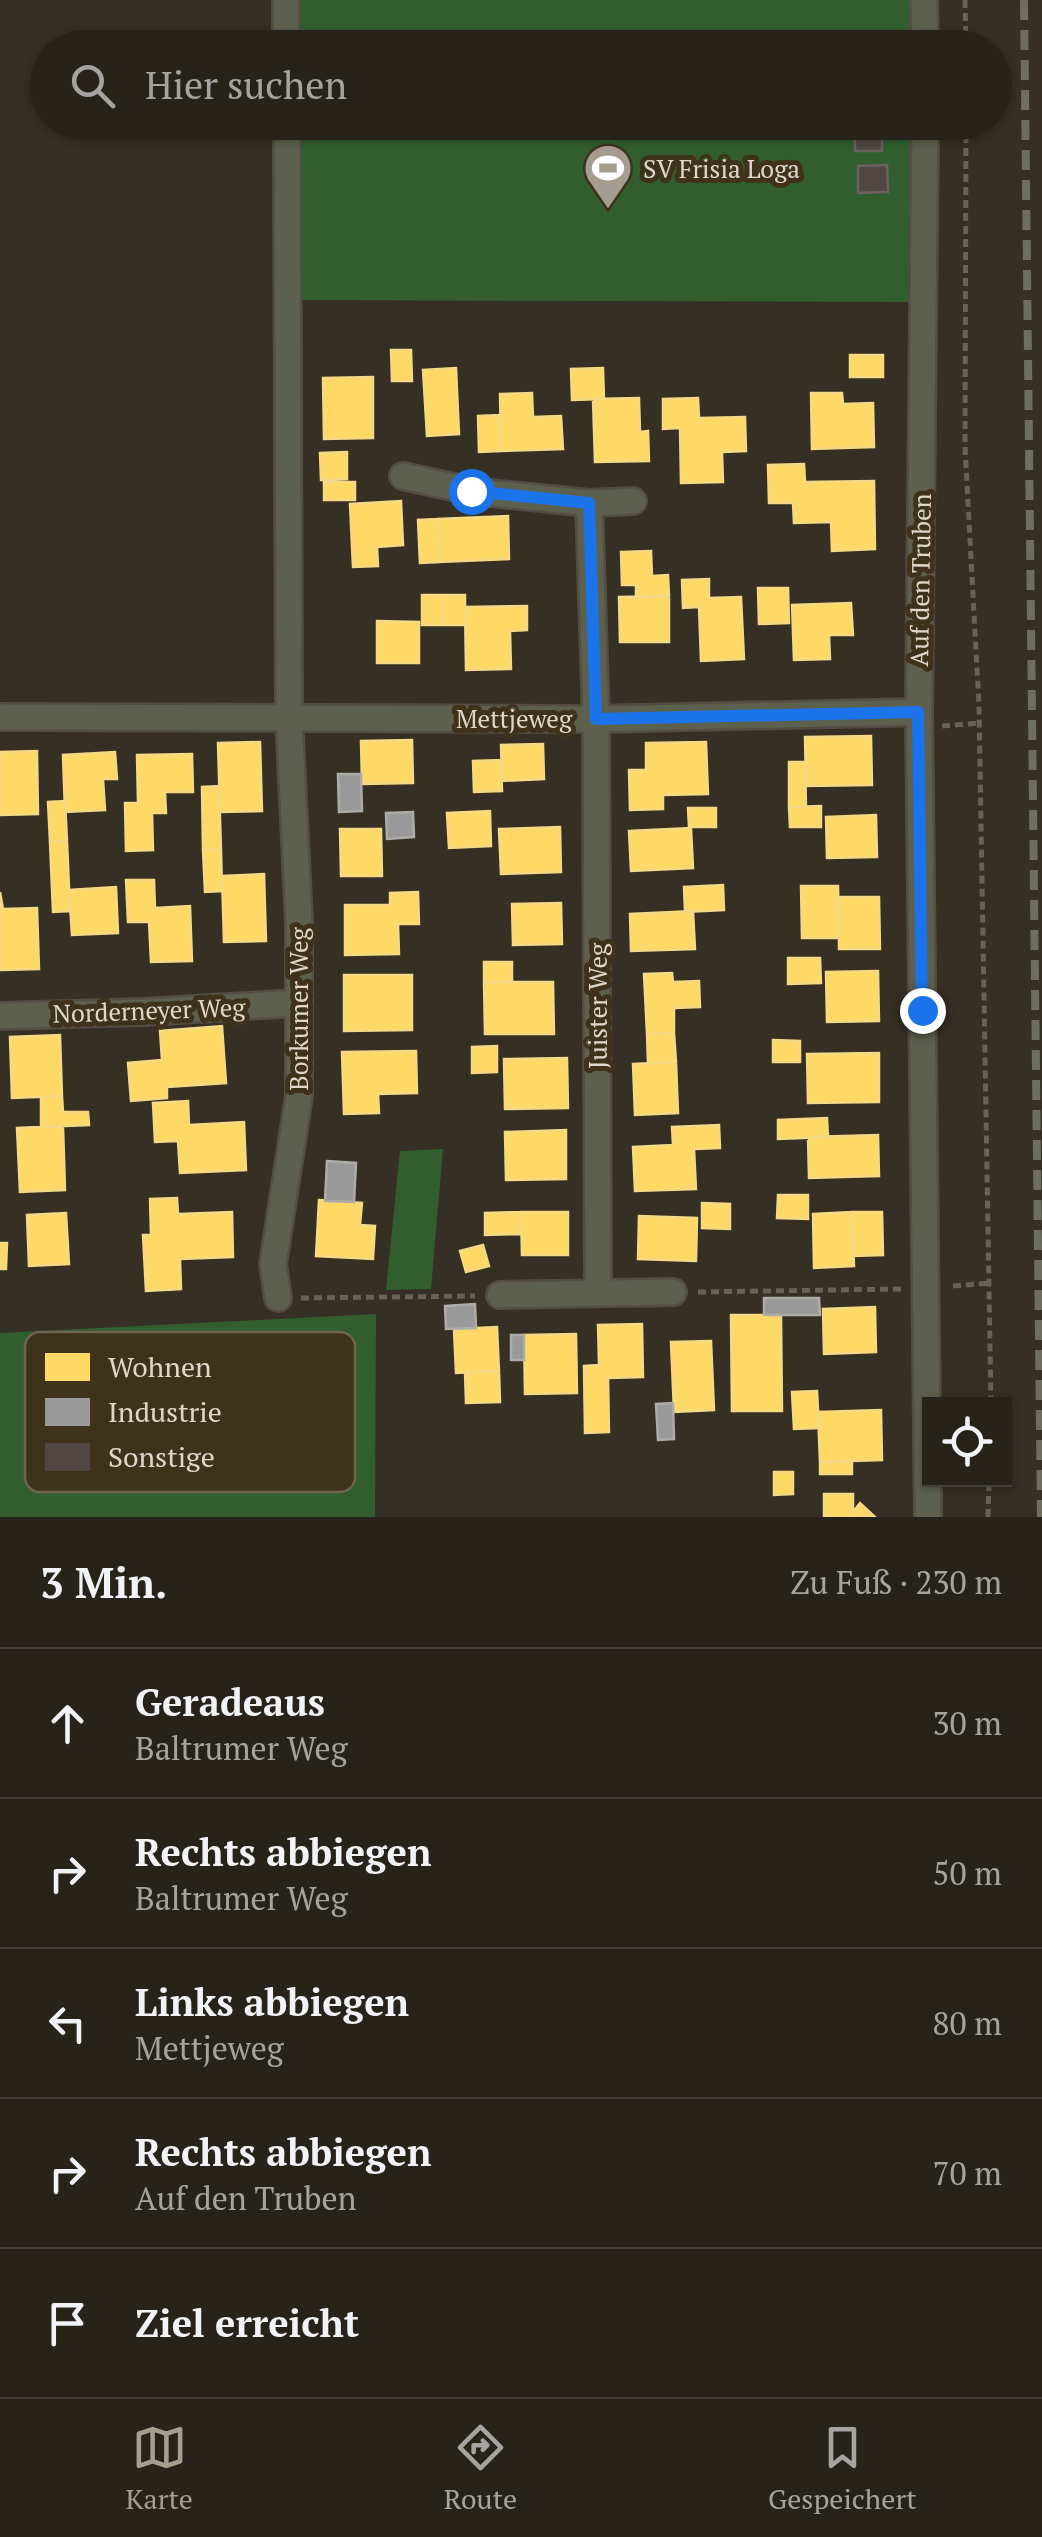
<!DOCTYPE html>
<html lang="de">
<head>
<meta charset="utf-8">
<style>
  body { margin:0; font-family:"PT Serif",serif; background:#342f27; color:#f1f3f6 }
  .controls { position:absolute; right:30px; bottom:30px; display:grid; overflow:hidden; border-radius:0px; box-shadow:0 2px 8px #0004 }
  .controls button { width:90px; height:90px; display:grid; place-items:center; padding:0; border:0; border-bottom:2px solid #444039; background:#28231a; color:#f1f3f6; font:50px sans-serif }
  .stop { position:absolute; width:30px; height:30px; margin:-22px; border:8px solid #1a73e8; border-radius:50%; background:#fff }
  .stop.end { background:#1a73e8; border-color:#fff; box-shadow:0 2px 10px #0008 }
  .list { margin:0; padding:0; list-style:none }
  h2 { display:flex; justify-content:space-between; align-items:center; height:130px; margin:0; padding:0 40px; font-size:42px }
  h2 small { font-size:32px; font-weight:400; color:#a5a4a2 }
  .list li { display:grid; grid-template-columns:65px 1fr auto; gap:30px; align-items:center; box-sizing:border-box; height:150px; padding:0 40px; border-top:2px solid #444039 }
  .list b { display:block; font-size:38px; white-space:nowrap }
  .list p { margin:0; font-size:32px; white-space:nowrap; color:#a5a4a2 }
  .list em { font-size:32px; font-style:normal; color:#a5a4a2 }
  .icon { flex:none; width:55px; height:55px; fill:none; stroke:currentColor; stroke-width:2; stroke-linecap:round; stroke-linejoin:round }
  .map { position:relative; flex:none; width:1042px; height:1517px; overflow:hidden }
  .search { position:absolute; background:#28231a; box-shadow:0 2px 8px #0004; left:30px; right:30px; top:30px; height:110px; display:flex; align-items:center; gap:25px; box-sizing:border-box; padding:0 35px; border-radius:55px; color:#a5a4a2; font-size:38px }
  .sheet { height:880px; background:#28231a }
  nav { display:flex; justify-content:space-around; align-items:center; box-sizing:border-box; height:140px; border-top:2px solid #444039; background:#28231a; font-size:28px; color:#a5a4a2 }
  nav a { display:grid; justify-items:center; gap:5px }
  nav .on { color:#a49d90 }
  .map>svg:first-child { display:block }
</style>
</head>
<body>
<div class="map">
<svg width="1042" height="1517" viewBox="0 0 1042 1517">
  <rect width="100%" height="100%" fill="#362f23"/>
  <path fill="#325e2f" d="M296 0H915L916 47H297Z
    M298 123H916L917 302 300 300Z
    M443 1149 431 1289 386 1290 400 1151Z
    M376 1314 375 1517H0V1333Z"/>
  <path fill="#ffd966" stroke="#f5d984" stroke-width="2.5" d="M391 350H411L412 381H392Z
    M850 355H883V377H850Z
    M456 368 459 434 427 436 423 370Z
    M603 368 604 399 572 400 571 369Z
    M373 377V438L324 439 323 378Z
    M532 393 533 417 561 416 563 449 501 451 500 394Z
    M811 393H842L843 404 873 403 874 447 812 449Z
    M639 398 640 432 648 431 649 461 595 462 593 399Z
    M698 398 699 418 745 417 746 451 722 452 723 482 681 483 680 428 663 429V399Z
    M500 415 501 451 479 452 478 416Z
    M347 452V479L321 480 320 453Z
    M804 464 805 482 874 481 875 549 832 551 831 522 794 523 793 503H769L768 465Z
    M324 482H355V500H324Z
    M401 501 403 545 377 547 378 566 353 567 350 504Z
    M508 516 509 559 440 562 438 519Z
    M438 519 440 562 420 563 418 520Z
    M651 551 652 576 668 575 669 596 636 597V585H622L621 552Z
    M709 579V598L741 597 744 659 701 661 699 607 683 608 682 580Z
    M758 588H788L789 623 759 624Z
    M422 595H442V625H422Z
    M442 595H465V625H442Z
    M669 596V642H620L619 597Z
    M851 603 853 635H829L830 659 794 660 792 605Z
    M527 606V630L510 631 511 669 466 670 465 607Z
    M377 621 419 622V663H377Z
    M871 736 872 785 806 786 805 737Z
    M412 740 413 783 362 784 361 741Z
    M260 742 262 811 220 812 218 743Z
    M706 742 708 794 663 795V809L630 810 629 770H646V743Z
    M543 744 544 779 502 781 501 745Z
    M37 751 38 814 0 815V752Z
    M115 752 117 779H103L105 810 65 812 63 755Z
    M192 754 193 792H165L166 813H152L153 850 126 851 125 803H138L137 755Z
    M501 760 502 791 474 792 473 761Z
    M789 762H805L806 807H789Z
    M219 786 221 850H203L202 787Z
    M65 801 67 841 50 842 48 802Z
    M821 806V827H790L789 807Z
    M688 808H716V827H689Z
    M490 811 491 846 449 848 447 813Z
    M876 815 877 857 827 858 826 817Z
    M560 827 561 872 501 874 499 829Z
    M691 828 693 868 631 871 629 831Z
    M340 829H381L382 876H341Z
    M67 841 70 911 53 912 50 842Z
    M203 850H221L222 891 205 892Z
    M264 874 266 941 224 942 222 876Z
    M126 880H154L155 908 190 906 192 961 151 962 149 922H128Z
    M723 885 724 910 685 912 684 887Z
    M801 886H838L839 938H802Z
    M116 887 118 933 72 935 69 890Z
    M0 892 3 909 37 908 39 969 0 970Z
    M418 892 419 924H398L399 954 345 955V905H390V893Z
    M839 897H879L880 949H839Z
    M561 903 562 944 513 945 512 904Z
    M693 911 695 949 631 951 630 914Z
    M788 958H820L821 983 788 984Z
    M484 962H512V982H484Z
    M878 971 879 1021 827 1022 826 972Z
    M672 973 673 982 699 981 700 1007 674 1008V1033L647 1034 644 974Z
    M344 975H412V1030L344 1031Z
    M484 982H553L554 1034H485Z
    M222 1026 226 1083 167 1087V1098L131 1101 128 1063 162 1060 160 1031Z
    M674 1033 676 1062 648 1063 647 1034Z
    M60 1035 62 1096 12 1098 10 1037Z
    M773 1040 800 1041V1062H773Z
    M497 1046V1072L472 1073V1047Z
    M416 1051 417 1093 378 1094 379 1113 344 1114 342 1052Z
    M879 1053V1102L808 1103 807 1054Z
    M567 1058 568 1108 505 1109 504 1059Z
    M676 1062 678 1113 635 1115 633 1064Z
    M62 1096 63 1112H88L89 1125 41 1127V1097Z
    M188 1101 189 1125 244 1122 246 1170 180 1173 178 1141 155 1142 153 1103Z
    M827 1118 828 1137 778 1139V1120Z
    M719 1125 720 1148 694 1149 696 1189 635 1191 633 1147 673 1145 672 1127Z
    M63 1126 65 1190 20 1192 17 1128Z
    M566 1130V1179L506 1180 505 1132Z
    M878 1135 879 1176 809 1178 808 1137Z
    M778 1195H808V1219L777 1218Z
    M177 1198 178 1214 232 1212 233 1257 180 1259 181 1289 146 1291 143 1235H151L150 1199Z
    M319 1200 362 1203 360 1225 375 1226 373 1259 316 1256Z
    M702 1203 730 1204V1229L702 1228Z
    M521 1212V1234L485 1235V1213Z
    M521 1212H568V1255H522Z
    M852 1212H882L883 1255 853 1256Z
    M852 1212 854 1266 814 1268 813 1214Z
    M66 1213 69 1264 29 1266 27 1215Z
    M639 1216 697 1218 696 1261 638 1259Z
    M0 1243H7L6 1269H0Z
    M483 1245 489 1266 466 1272 460 1251Z
    M875 1307 876 1352 824 1354 823 1309Z
    M731 1315H781L782 1411H732Z
    M642 1324 643 1377 608 1378 609 1432 585 1433 584 1366 599 1365 598 1325Z
    M497 1327 499 1371 456 1373 454 1329Z
    M576 1334 577 1393 525 1394 524 1335Z
    M711 1341 714 1410 674 1412 671 1342Z
    M499 1371 500 1402 466 1403 465 1372Z
    M817 1391 819 1428 794 1429 792 1392Z
    M881 1410 882 1460 820 1462 818 1412Z
    M852 1461V1474H820V1462Z
    M774 1472H793V1494L774 1495Z
    M824 1494H853V1512L860 1503 875 1517H824Z"/>
  <path fill="#999" stroke="#aeaca8" stroke-width="2.5" d="M338 774H361L362 811 339 812Z
    M413 812 414 837 387 839 386 813Z
    M327 1161 356 1163 354 1202 325 1201Z
    M764 1298H819L820 1315H764Z
    M475 1304 476 1328 446 1329 445 1306Z
    M511 1335H524V1360H511Z
    M673 1403 674 1439 658 1440 656 1404Z"/>
  <path fill="#504744" stroke="#6b625e" stroke-width="2.5" d="M855 122H903L902 137H882V151H855Z
    M887 165 888 192 858 193V166Z"/>
  <g fill="none" stroke-linecap="round" stroke-linejoin="round">
    <g stroke="#534d43" stroke-width="30">
      <path id="street" d="M286 0V48
        M924 0 925 48
        M925 122 919 712 928 1517
        M403 476 471 491 589 503 596 719 598 1293
        M589 503 633 501
        M0 717 596 719 919 712
        M0 1016 143 1012 299 1003
        M500 1295 673 1292
        M278 1298 273 1264 299 1096V922L289 717 287 122"/>
    </g>
    <path stroke="#646355" stroke-width="5" stroke-dasharray="8 5" stroke-linecap="butt" d="M965 0 966 48
      M966 122 965 447 979 706 991 1404
      M942 726 979 723
      M953 1286 990 1283
      M698 1292 902 1289
      M301 1298 475 1296
      M988 1517 989 1480"/>
    <use href="#street" stroke="#5e604e" stroke-width="25"/>
    <path stroke="#6e6e5f" stroke-width="8" stroke-dasharray="20 10" stroke-linecap="butt" d="M1024 0 1041 1517"/>
  </g>
  <g fill="none" stroke-linecap="round" stroke-linejoin="round">
    <path stroke="#1a73e8" stroke-width="12" d="M471 491 589 503 596 719 918 712 922 1010"/>
  </g>
  <defs>
    <g id="stadium-pin" transform="scale(2.5)"><path d="M0 17L-7.5 6A9.5 9.5 0 1 1 7.5 6Z" fill="#a49d90" stroke="#3e321b"/><path d="M0-5a6.5 5 0 1 0 0 10a6.5 5 0 1 0 0-10ZM-3.5-1.8h7v3.6h-7Z" fill="#fff"/></g>
  </defs>
  <g fill-rule="evenodd">
    <use href="#stadium-pin" x="608" y="168"/>
  </g>
  <g text-anchor="middle" dominant-baseline="central" stroke-width="10" stroke-linejoin="round" paint-order="stroke">
    <g font-size="25" fill="#dfd8ca" stroke="#3e321b" text-anchor="start">
      <text x="643" y="168">SV Frisia Loga</text>
    </g>
    <g font-size="25" fill="#dfd8ca" stroke="#3e321b">
      <text transform="translate(920 580) rotate(-89)">Auf den Truben</text>
      <text x="514" y="718">Mettjeweg</text>
      <text transform="translate(597 1006) rotate(-90)">Juister Weg</text>
      <text transform="translate(298 1009) rotate(-90)">Borkumer Weg</text>
      <text transform="translate(149 1010) rotate(-2)">Norderneyer Weg</text>
    </g>
  </g>
  <rect x="25" y="1332" width="330" height="160" rx="15" fill="#3e321b" stroke="#6e6450" stroke-width="2.5"/>
  <rect x="45" y="1353" width="45" height="28" fill="#ffd966"/>
  <rect x="45" y="1398" width="45" height="28" fill="#999"/>
  <rect x="45" y="1443" width="45" height="28" fill="#504744"/>
  <g font-size="28" fill="#dfd8ca">
    <text x="108" y="1377">Wohnen</text>
    <text x="108" y="1422">Industrie</text>
    <text x="108" y="1467">Sonstige</text>
  </g>
</svg>
<div class="controls">
<button><svg class="icon" aria-label="locate" viewBox="0 0 24 24"><circle cx="12" cy="12" r="6"/><path d="M12 2v4M12 18v4M2 12h4M18 12h4"/></svg></button>
</div>
<div class="stop" style="left:471px;top:491px"></div>
<div class="stop end" style="left:922px;top:1010px"></div>
<div class="search"><svg class="icon" aria-label="search" viewBox="0 0 24 24"><circle cx="10" cy="10" r="6"/><path d="M15 15l6 6"/></svg>Hier suchen</div>
</div>
<section class="sheet">
<h2>3 Min.<small>Zu Fuß · 230 m</small></h2>
<ul class="list">
<li><svg class="icon" aria-label="ahead" viewBox="0 0 24 24"><path d="M12 20V5M6 11l6-6 6 6"/></svg><div><b>Geradeaus</b><p>Baltrumer Weg</p></div><em>30 m</em></li>
<li><svg class="icon" aria-label="right" viewBox="0 0 24 24"><path d="M7 20v-9h11M14 6l5 5-5 5"/></svg><div><b>Rechts abbiegen</b><p>Baltrumer Weg</p></div><em>50 m</em></li>
<li><svg class="icon" aria-label="left" viewBox="0 0 24 24"><path d="M17 20v-9H6M10 6l-5 5 5 5"/></svg><div><b>Links abbiegen</b><p>Mettjeweg</p></div><em>80 m</em></li>
<li><svg class="icon" aria-label="right" viewBox="0 0 24 24"><path d="M7 20v-9h11M14 6l5 5-5 5"/></svg><div><b>Rechts abbiegen</b><p>Auf den Truben</p></div><em>70 m</em></li>
<li><svg class="icon" aria-label="arrive" viewBox="0 0 24 24"><path d="M6 21V4h12l-3 4 3 4H6"/></svg><div><b>Ziel erreicht</b></div></li>
</ul>
</section>
<nav>
<a class="on"><svg class="icon" aria-label="map" viewBox="0 0 24 24"><path d="M3 6l6-2 6 2 6-2v14l-6 2-6-2-6 2zM9 4v14M15 6v14"/></svg>Karte</a>
<a><svg class="icon" aria-label="directions" viewBox="0 0 24 24"><path d="M12 3l9 9-9 9-9-9zM9 14v-3h6M13 9l2 2-2 2"/></svg>Route</a>
<a><svg class="icon" aria-label="saved" viewBox="0 0 24 24"><path d="M7 4h10v16l-5-4-5 4z"/></svg>Gespeichert</a>
</nav>
</body>
</html>
